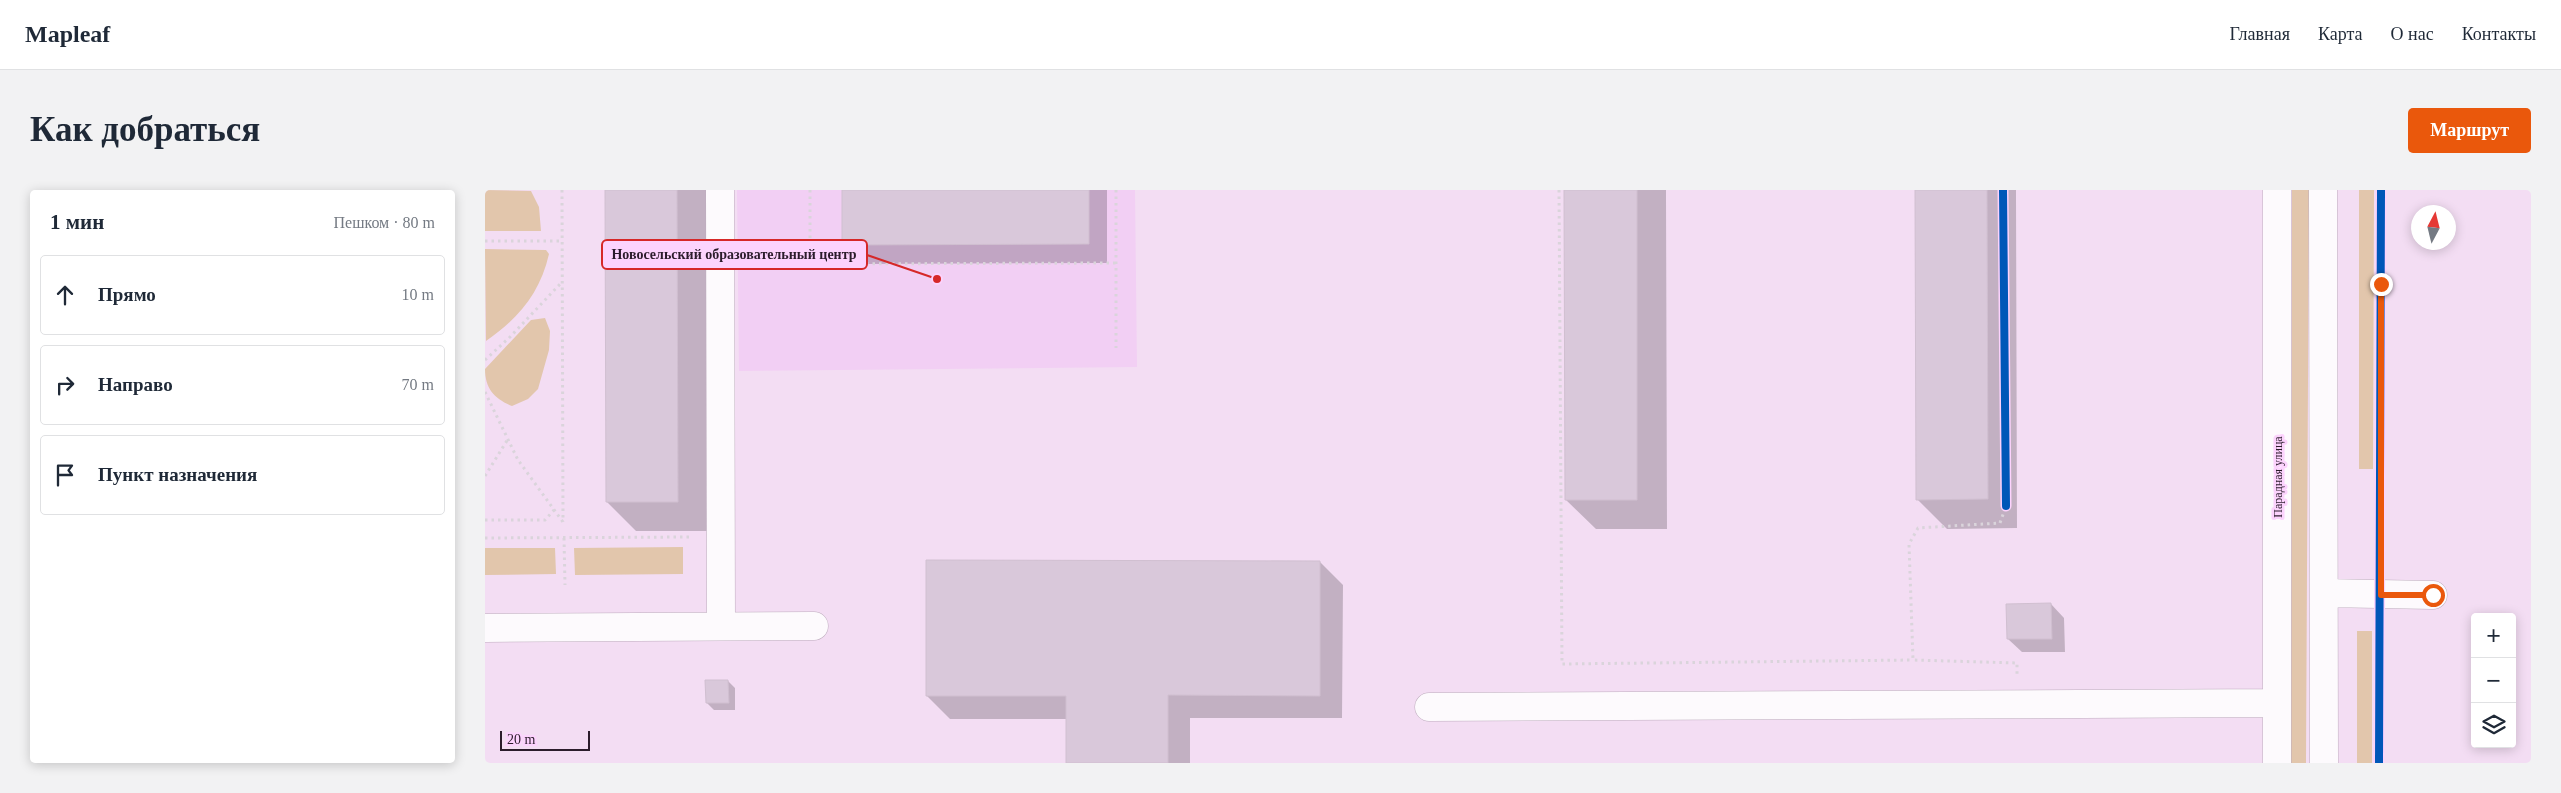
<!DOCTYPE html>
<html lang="ru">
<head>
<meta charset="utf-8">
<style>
  body { margin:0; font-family:Georgia,serif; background:#f2f2f3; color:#1f2937 }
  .controls { position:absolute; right:15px; bottom:15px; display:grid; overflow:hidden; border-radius:5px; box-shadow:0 2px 12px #0003 }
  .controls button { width:45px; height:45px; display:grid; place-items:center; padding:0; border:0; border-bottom:1px solid #e0e1e3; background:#fff; color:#1f2937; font:25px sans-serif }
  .compass { position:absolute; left:1926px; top:15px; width:45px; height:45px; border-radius:50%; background:#fff; box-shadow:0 2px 12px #0003; rotate:7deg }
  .scale { position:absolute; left:15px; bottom:12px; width:90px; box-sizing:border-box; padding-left:5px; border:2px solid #2b1c2b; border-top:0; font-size:14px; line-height:18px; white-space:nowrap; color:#2b1c2b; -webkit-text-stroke:4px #fcd3fd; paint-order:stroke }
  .stop { position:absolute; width:15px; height:15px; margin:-11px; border:4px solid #ea580c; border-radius:50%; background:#fff }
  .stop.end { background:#ea580c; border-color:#fff; box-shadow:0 1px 5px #0008 }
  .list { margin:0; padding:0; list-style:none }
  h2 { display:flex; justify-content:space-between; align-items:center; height:65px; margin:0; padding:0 20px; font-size:21px }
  h2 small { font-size:16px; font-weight:400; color:#747a83 }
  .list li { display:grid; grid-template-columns:32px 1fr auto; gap:15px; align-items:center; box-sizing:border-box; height:80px; margin:0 10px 10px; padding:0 10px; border:1px solid #e0e1e3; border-radius:5px }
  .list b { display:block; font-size:19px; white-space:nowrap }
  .list em { font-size:16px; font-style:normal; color:#747a83 }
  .icon { flex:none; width:28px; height:28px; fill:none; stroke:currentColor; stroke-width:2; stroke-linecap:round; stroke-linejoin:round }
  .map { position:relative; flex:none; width:2046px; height:573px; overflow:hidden; border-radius:5px }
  header { display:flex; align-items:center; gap:30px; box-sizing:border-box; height:70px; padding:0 25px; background:#fff; border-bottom:1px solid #e0e1e3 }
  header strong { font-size:24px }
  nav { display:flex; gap:28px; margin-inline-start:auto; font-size:18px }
  .intro { display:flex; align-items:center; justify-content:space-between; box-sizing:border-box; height:120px; padding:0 30px }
  h1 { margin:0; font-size:35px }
  .button { padding:12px 22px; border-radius:5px; background:#ea580c; color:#fff; font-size:18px; font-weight:700 }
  main { display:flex; gap:30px; padding:0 30px }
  aside { flex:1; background:#fff; border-radius:5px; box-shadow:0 2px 12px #0003 }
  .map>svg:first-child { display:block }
</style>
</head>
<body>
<header>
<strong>Mapleaf</strong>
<nav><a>Главная</a><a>Карта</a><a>О нас</a><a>Контакты</a></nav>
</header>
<div class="intro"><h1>Как добраться</h1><a class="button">Маршрут</a></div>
<main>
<aside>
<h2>1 мин<small>Пешком · 80 m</small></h2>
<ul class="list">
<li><svg class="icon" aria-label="ahead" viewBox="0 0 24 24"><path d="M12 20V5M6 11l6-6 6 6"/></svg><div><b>Прямо</b></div><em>10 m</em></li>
<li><svg class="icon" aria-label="right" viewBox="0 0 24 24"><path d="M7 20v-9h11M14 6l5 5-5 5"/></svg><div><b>Направо</b></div><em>70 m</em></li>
<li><svg class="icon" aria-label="arrive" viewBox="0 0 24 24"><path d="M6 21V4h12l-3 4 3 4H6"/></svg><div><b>Пункт назначения</b></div></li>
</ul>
</aside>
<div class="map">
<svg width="2046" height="573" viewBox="0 0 2046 573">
  <rect width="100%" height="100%" fill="#f3ddf3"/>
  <path fill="#f2cff4" d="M252 0H650L652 177 254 181Z"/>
  <path fill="#e2c6ac" d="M0 0 46 1 54 17 56 41H0Z
    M1807 0H1824L1821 573H1806Z
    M1874 0H1889L1888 279H1874Z
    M0 59 61 60 64 64C55 103 34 128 1 151Z
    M60 128 65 141 64 160 53 199 43 209 27 216C10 209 0 199 0 179L46 130Z
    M198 357V384L90 385 89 358Z
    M0 358H70L71 384 0 385Z
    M1872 441H1887V573H1872Z"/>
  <path fill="#0003" d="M121 0H221L222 341H151L122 312Z
    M358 0H622V73L377 74 359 55Z
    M1081 0H1181L1182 339H1111L1081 310Z
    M1431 0H1531L1532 338 1462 339 1432 309Z
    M835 372 858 395 857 528H705V573H582V529H465L442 506Z
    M1566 414 1579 428 1580 462H1537L1523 449Z
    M243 491 250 498V520H229L222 513Z"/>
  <path fill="#d9c8da" stroke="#d0bfd0" d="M120 0H192L193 312H121Z
    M357 0H604V54L357 55Z
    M1079 0H1152V310H1080Z
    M1430 0H1502L1503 309 1431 310Z
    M441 370 835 371V506L683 505V573H581V506H441Z
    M1566 413 1567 449H1522L1521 414Z
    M220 490H243L244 513H221Z"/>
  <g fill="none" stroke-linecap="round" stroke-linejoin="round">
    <g stroke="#beadbe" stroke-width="29">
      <path id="minor" d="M235 0 236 436
        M1838 0 1839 573
        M1839 403 1948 405
        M0 438 329 436
        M944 517 1792 513
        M1792 573V0"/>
    </g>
    <path stroke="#dad4db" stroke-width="3" stroke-dasharray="2.5 4" stroke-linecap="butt" d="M77 0 78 332
      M325 0V74L631 73
      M631 0V158
      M1074 0 1077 474 1428 470
      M1518 0 1521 316 1515 333 1433 338 1424 354 1428 470 1532 473V486
      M0 51H77
      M0 170 25 147 77 92
      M0 202 33 270 78 332
      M0 286 23 249
      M0 330H60L69 320
      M0 348 206 347
      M79 348 80 395"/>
    <use href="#minor" stroke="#fdfafd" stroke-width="28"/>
    <g stroke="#fcd3fd" stroke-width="11">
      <path id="cycleway" d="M1518 0 1521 316
        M1894 573 1896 0"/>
    </g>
    <use href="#cycleway" stroke="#0057b8" stroke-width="8"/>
  </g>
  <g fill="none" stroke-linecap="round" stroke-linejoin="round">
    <path stroke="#ea580c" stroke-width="6" d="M1896 94V405H1948"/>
  </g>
  <g text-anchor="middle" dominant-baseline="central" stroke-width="5" stroke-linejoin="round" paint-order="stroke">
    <g font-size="12" fill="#2b1c2b" stroke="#fcd3fd">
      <text transform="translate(1793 287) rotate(-90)">Парадная улица</text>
    </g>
  </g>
  <path fill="none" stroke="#d62828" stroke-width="2" d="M452 89L382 65"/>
  <circle fill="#d62828" stroke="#fcd3fd" stroke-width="2" cx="452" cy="89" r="5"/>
  <rect fill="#fcd3fd" stroke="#d62828" stroke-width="2" x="117" y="50" width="265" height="29" rx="5"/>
  <g font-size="14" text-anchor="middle" font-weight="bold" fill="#2b1c2b">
    <text x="249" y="69">Новосельский образовательный центр</text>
  </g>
</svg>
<div class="controls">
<button>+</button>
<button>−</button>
<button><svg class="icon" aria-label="layers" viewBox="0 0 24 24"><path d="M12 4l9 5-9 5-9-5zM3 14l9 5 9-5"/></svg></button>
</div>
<svg class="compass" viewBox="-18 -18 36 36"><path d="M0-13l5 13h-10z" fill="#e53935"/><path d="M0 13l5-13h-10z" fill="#747a83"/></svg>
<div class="scale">20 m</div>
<div class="stop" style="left:1948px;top:405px"></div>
<div class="stop end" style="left:1896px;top:94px"></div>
</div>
</main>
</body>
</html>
